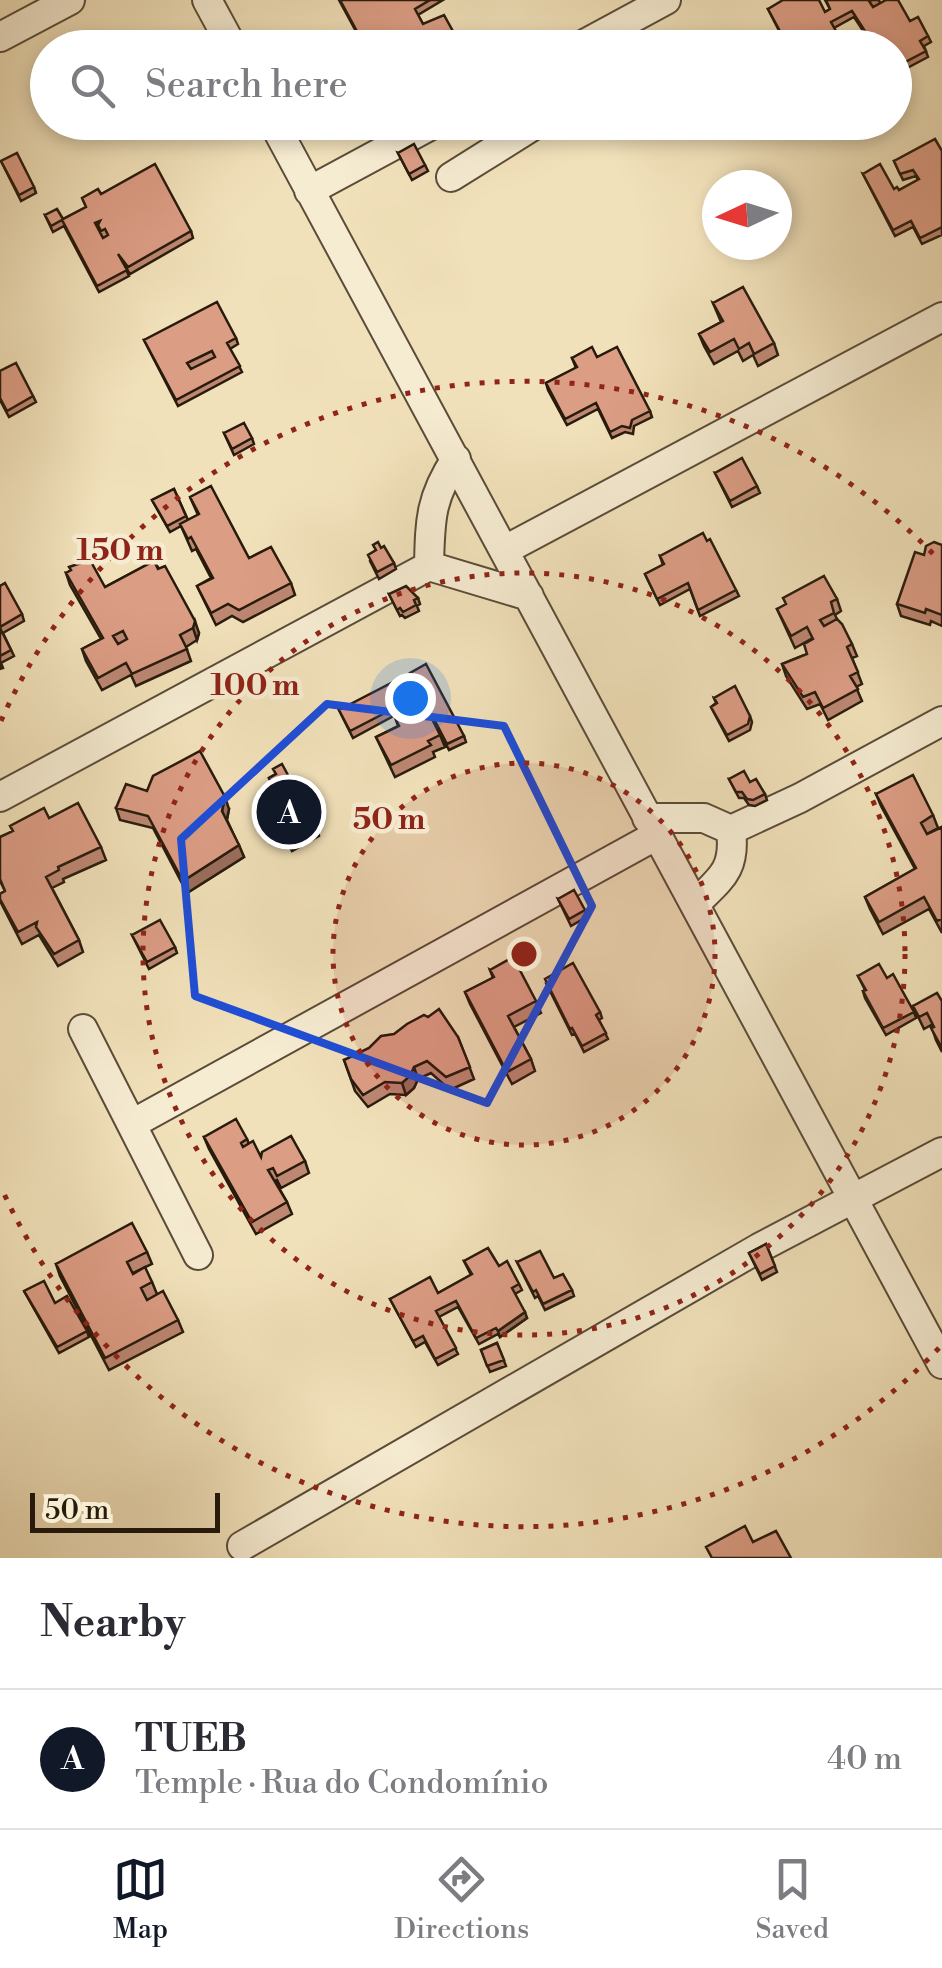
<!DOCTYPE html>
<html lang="en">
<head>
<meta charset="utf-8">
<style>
  body { margin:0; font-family:"Libre Bodoni",serif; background:#f2f2f3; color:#2b2b33 }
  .compass { position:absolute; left:702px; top:170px; width:90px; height:90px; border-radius:50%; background:#fff; box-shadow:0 5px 15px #0003; rotate:266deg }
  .scale { position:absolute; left:30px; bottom:25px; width:190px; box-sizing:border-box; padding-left:10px; border:5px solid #281b0c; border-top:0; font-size:28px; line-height:35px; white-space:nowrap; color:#281b0c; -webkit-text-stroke:8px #f6ecd2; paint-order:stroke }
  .you { position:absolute; left:410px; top:698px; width:35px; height:35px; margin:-25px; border:8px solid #fff; border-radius:50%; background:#1a73e8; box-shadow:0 0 0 15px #1a73e833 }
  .badge { display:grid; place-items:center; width:65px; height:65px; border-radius:50%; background:#111827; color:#fff; font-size:32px; font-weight:700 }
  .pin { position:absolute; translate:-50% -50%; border:5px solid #fff; box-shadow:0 2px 10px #0006 }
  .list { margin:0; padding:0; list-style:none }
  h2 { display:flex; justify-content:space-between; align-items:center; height:130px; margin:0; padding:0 40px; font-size:42px }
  h2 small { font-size:32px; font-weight:400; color:#7c7c81 }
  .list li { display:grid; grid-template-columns:65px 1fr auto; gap:30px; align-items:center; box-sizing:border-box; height:140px; padding:0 40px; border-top:2px solid #e1e1e2 }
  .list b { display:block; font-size:38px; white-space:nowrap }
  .list p { margin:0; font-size:32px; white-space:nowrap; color:#7c7c81 }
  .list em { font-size:32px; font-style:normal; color:#7c7c81 }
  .icon { flex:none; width:55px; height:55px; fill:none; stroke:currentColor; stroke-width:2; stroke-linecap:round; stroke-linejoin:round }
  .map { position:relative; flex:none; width:942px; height:1558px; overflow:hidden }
  .search { position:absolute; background:#fff; box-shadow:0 5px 15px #0003; left:30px; right:30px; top:30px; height:110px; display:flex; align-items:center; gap:25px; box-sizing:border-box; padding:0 35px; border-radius:55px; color:#7c7c81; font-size:38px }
  .sheet { height:270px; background:#fff }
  nav { display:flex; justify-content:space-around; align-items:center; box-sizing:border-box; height:140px; border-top:2px solid #e1e1e2; background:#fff; font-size:28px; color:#7c7c81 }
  nav a { display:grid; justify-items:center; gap:5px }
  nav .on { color:#111827 }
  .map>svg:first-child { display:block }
</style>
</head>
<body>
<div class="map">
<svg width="942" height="1558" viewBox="0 0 942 1558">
  <rect width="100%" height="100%" fill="#f1e1ba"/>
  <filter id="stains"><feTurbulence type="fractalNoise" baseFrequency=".002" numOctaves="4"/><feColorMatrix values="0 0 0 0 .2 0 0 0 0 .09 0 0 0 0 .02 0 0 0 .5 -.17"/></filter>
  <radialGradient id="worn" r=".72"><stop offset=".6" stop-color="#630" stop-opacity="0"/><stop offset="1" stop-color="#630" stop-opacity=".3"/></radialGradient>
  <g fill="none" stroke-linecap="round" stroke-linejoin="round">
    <g stroke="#5a4c38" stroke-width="32">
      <path id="minor" d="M207 0 233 48
        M0 37 70 0
        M577 48 666 0
        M273 122 942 1364
        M451 177 539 122
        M309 191 437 122
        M505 550 942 317
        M429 566C430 521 430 498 456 459
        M0 797 429 566 529 596
        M647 818H704L731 830
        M731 830 800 798 942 721
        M695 904C721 878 736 870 731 830
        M83 1029 198 1255
        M132 1124 657 835
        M242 1546 759 1248 942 1152"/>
    </g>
    <use href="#minor" stroke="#f6ecd2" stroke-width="28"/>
  </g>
  <path fill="#bd8772" stroke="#281b0c" stroke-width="2.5" d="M339 0H443L418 15 423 24 460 44 462 48H365Z
    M825 0H879L880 3 910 21 928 36 931 42 924 46 928 57 894 75V48L871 43 854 17 834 28 844 48H788L768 9 825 12 830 9Z
    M380 122H402L405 129 388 138Z
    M942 151V235L922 244 913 227 895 236 863 174 894 189 899 190 918 180 916 176 903 180 894 161Z
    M398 153 425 165 428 171 412 180Z
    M1 161 34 187 36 193 21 201Z
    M101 194 191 231 193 238 130 274 124 265 129 276 99 292 64 226 53 232 45 215 63 219 86 207Z
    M713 303 774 343 778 355 758 366 753 355 743 361 738 351 714 364 704 346 699 334 721 322Z
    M236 338 238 344 230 349 242 372 178 406 144 340Z
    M597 357 650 411 652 417 634 426 633 434 625 432 612 438 598 409 567 425 548 390 546 383 576 368 572 358Z
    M0 371 33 396 36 402 9 417 0 400Z
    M224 433 252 438 254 444 234 455Z
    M715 473 757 486 760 493 732 507Z
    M174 489 188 520 198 515 190 497 249 558 291 583 295 595 243 622 232 616 216 625 197 586 211 578 196 549 192 551 181 526 170 532 152 500Z
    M942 545V626L931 621 930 625 901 616 897 604 924 555Z
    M381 548 394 563 396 569 379 579 370 561Z
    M660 556 736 590 739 596 700 616 690 589 660 605 645 574 663 565Z
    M154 561 199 633 197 640 186 647 191 661 136 686 131 675 102 690 86 661 82 649 101 639 70 585 66 573 105 587Z
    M0 586 22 614 24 621 3 633 14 656 1 663 3 668 0 669Z
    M389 594 418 598 420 604 417 606 419 611 405 618 402 615 400 616Z
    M837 599 841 611 835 615 837 619 852 644 857 656 852 658 862 684 856 687 862 701 828 720 820 704 807 709 786 676 782 664 807 654 811 639 795 648 777 609Z
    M410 673 464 736 466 742 449 750Z
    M714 698 750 716 752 722 750 730 729 741 711 707 716 703Z
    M410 700 412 706 353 738 339 710Z
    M396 720 440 735 445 747 433 752 435 757 395 777 376 737 398 726Z
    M276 774 317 829 319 836 292 851 261 796 274 789 269 778Z
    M729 779 750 782 765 794 767 800 755 806 749 805 744 798H739Z
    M876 794 933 815 938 828 927 834 942 827V933L929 909 883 934 870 909 865 897 915 869 881 806Z
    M116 808 229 809 227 820 244 857 187 893 153 828 120 820Z
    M49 818 101 847 106 860 63 879 64 882 52 888 79 940 83 952 58 966 39 935 22 944 0 901V894L5 891 0 881V837Z
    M558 899 585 910 588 916 571 926Z
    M132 935 175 947 177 953 149 969Z
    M490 970 536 1001 541 1013 514 1027 531 1059 535 1071 512 1084 470 1004 465 992 493 978Z
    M858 976 887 978 914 1012 916 1018 886 1035 865 998 863 991 865 990Z
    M547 985 600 1012 602 1018 599 1020 608 1039 584 1052 575 1034 572 1035Z
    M942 1001V1052L936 1040 931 1025 924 1029 913 1006Z
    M458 1037 474 1079 450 1090 431 1073 418 1079 414 1088 406 1095 390 1094 368 1107 355 1091 344 1060Z
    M204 1137 247 1139 249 1144 261 1157 305 1161 309 1173 281 1188 277 1180 275 1181 287 1202 292 1214 256 1234 209 1149Z
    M766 1244 777 1272 762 1280 749 1253Z
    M147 1252 152 1264 133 1273 152 1282 157 1294 178 1320 183 1332 109 1370 60 1276 56 1264Z
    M464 1261 499 1266 519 1284 522 1290 515 1294 527 1318 500 1337 498 1334 479 1344 458 1307 439 1317 458 1354 438 1365 425 1342 416 1347 390 1299 438 1293 471 1275Z
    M517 1262 554 1278 572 1290 574 1296 545 1310 538 1296 535 1298Z
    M24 1291 87 1331 89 1337 59 1353Z
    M497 1343 506 1366 490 1372 481 1350Z"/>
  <path fill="#9a6e5d" stroke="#281b0c" stroke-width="2.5" d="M195 621 199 633 197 640 193 628Z
    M225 797 229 809 226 823 222 811Z
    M239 845 244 857 187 893 183 881Z
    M414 1067 418 1079 414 1088 406 1095 402 1083Z
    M525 1312 527 1318 500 1337 498 1331Z"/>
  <path fill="#dc9d85" stroke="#281b0c" stroke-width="2.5" fill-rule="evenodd" d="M340 0H430L415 9 423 24 444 15 460 44 455 48H382L380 42 369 48H366Z
    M783 0H819L825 12 830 9 826 0H872L869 1 873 7 886 0H898L910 21 918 17 928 36 920 41 926 51 894 68V48H861L872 42 852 11 831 22 842 42 833 48H789L768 9Z
    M381 122H402L403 123 386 132Z
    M935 139 942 151V227L920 238 911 221 893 230 863 174 880 164 894 189 897 187 899 190 919 179 913 170 900 174 894 161Z
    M414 144 425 165 409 174 398 153Z
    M17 153 34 187 19 195 1 161Z
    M155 164 191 231 128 267 118 254 127 270 97 286 62 220 51 226 45 215 57 209 63 219 86 207 82 198 98 189 101 194ZM100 221 98 225 101 231 105 229 108 235 103 238 95 223Z
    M743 287 774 343 754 354 749 343 739 349 734 339 710 352 699 334 723 321 713 303Z
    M217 302 236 338 227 343 240 366 176 400 144 340ZM212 351 215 357 191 369 187 363Z
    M592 347 597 357 617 347 650 411 632 420 630 428 622 426 610 432 596 403 565 419 546 383 577 367 572 358Z
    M16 363 33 396 7 411 0 398V371Z
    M244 423 252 438 232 449 224 433Z
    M742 458 757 486 730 501 715 473Z
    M211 486 249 558 271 547 291 583 239 610 228 604 211 613 197 586 213 578 191 537 188 539 180 524 199 514 190 497Z
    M174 489 186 516 167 526 152 500Z
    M703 533 707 541 710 539 736 590 698 610 688 583 657 599 645 574 664 564 660 556Z
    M378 542 381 548 384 546 394 563 377 572 368 555 376 550 373 545Z
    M934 542 942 545V615L926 609 925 613 897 604 915 552 924 555 926 546Z
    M90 560 105 587 154 561 158 569 165 566 195 621 193 628 180 635 187 649 132 674 126 663 98 678 82 649 103 638 66 573 71 570 69 567ZM123 631 127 639 118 644 113 636Z
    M824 576 837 599 831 602 834 613 820 620 824 626 837 619 842 624 852 644 847 647 858 672 850 676 858 689 823 708 815 692 803 697 782 664 807 654 804 644 813 639 807 627 791 636 777 609 786 604 783 598Z
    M5 583 22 614 0 627V586Z
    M406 586 418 598 414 600 416 605 403 612 400 608 397 610 389 594Z
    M0 628 11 650 0 656Z
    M426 664 464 736 447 744 410 673Z
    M399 679 410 700 350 731 339 710Z
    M735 686 750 716 748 724 727 735 711 707 717 703 714 698Z
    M425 705 440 735 428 741 431 745 391 765 376 737 399 726 396 720Z
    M200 751 225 797 222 811 239 845 183 881 148 816 116 808 126 784 147 791 153 776Z
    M282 764 317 829 290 844 261 796 275 788 269 778 276 774 273 769Z
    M744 771 750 782 756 779 765 794 753 800 747 799 742 792H736L729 779Z
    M913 775 933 815 921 823 927 834 942 827V919L937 921 924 897 879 922 865 897 916 868 876 794Z
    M78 803 101 847 58 867 59 870 46 877 79 940 54 954 36 927 37 922 18 932 0 899V894L5 891 0 879V837L13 831 10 826 44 808 49 818Z
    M574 890 585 910 569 919 558 899Z
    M160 920 175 947 147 962 132 935Z
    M513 957 536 1001 508 1016 531 1059 507 1072 465 992 494 977 490 970Z
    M573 963 600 1012 596 1015 606 1033 582 1046 572 1028 570 1029 545 979Z
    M879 964 887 978 893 974 914 1012 883 1028 863 991 866 990 858 976Z
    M937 993 942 1001V1048L931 1028 934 1027 927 1013 919 1017 913 1006Z
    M439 1009 458 1037 470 1067 446 1077 427 1061 414 1067 410 1076 402 1083 385 1082 363 1095 351 1079 344 1060 369 1048 381 1036 394 1034 407 1024 424 1015 428 1017Z
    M236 1119 247 1139 241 1143 243 1147 253 1141 261 1157 262 1152 291 1136 305 1161 277 1176 273 1168 268 1170 287 1202 252 1222 204 1137Z
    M132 1223 147 1252 127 1262 133 1274 145 1267 152 1282 141 1288 147 1300 163 1291 178 1320 105 1358 56 1264Z
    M766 1244 775 1266 760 1274 749 1253Z
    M488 1248 499 1266 507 1261 519 1284 512 1288 525 1312 498 1331 496 1328 476 1338 456 1301 436 1311 456 1348 435 1359 423 1336 413 1341 390 1299 430 1277 438 1293 472 1274 464 1261Z
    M540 1251 554 1278 563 1274 572 1290 543 1304 536 1290 533 1292 517 1262Z
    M44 1281 55 1303 67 1296 87 1331 57 1347 24 1291Z
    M497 1343 504 1360 487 1366 481 1350Z
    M745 1526 753 1542 776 1531 791 1558H712L706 1547Z"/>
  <path fill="none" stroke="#1d4ed8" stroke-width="8" stroke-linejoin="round" d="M327 704 504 726 592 906 487 1103 195 996 181 839Z"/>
  <circle cx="524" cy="954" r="191" fill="#8f2418" fill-opacity=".12"/>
  <g fill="none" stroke="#8f2418" stroke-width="5" stroke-dasharray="5 10">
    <circle cx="524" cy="954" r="191"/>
    <circle cx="524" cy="954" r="381"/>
    <path d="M939 1348A572 572 0 0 1 1 1187M1 721A572 572 0 0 1 939 560"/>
  </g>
  <circle cx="524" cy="954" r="15" fill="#8f2418" stroke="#f6ecd2" stroke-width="5"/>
  <g font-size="30" text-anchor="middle" font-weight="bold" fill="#8f2418" stroke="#f6ecd2" stroke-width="9" stroke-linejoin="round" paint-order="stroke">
    <text x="120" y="560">150 m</text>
    <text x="255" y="695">100 m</text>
    <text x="389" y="829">50 m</text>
  </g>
  <rect width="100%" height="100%" filter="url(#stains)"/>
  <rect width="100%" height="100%" fill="url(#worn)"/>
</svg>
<svg class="compass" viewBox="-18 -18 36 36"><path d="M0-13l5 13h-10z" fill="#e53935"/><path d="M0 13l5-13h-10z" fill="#7c7c81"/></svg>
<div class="scale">50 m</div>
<div class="you"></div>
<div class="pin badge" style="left:289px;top:812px">A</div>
<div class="search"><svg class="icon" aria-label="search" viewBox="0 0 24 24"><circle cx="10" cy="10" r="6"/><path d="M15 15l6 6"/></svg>Search here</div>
</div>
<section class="sheet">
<h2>Nearby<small></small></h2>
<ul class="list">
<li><span class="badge">A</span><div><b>TUEB</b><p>Temple · Rua do Condomínio</p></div><em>40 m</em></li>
</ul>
</section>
<nav>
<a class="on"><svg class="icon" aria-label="map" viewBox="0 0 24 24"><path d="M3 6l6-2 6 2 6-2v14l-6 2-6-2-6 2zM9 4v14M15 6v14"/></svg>Map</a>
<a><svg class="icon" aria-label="directions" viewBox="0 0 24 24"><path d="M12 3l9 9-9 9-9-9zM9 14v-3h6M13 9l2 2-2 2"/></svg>Directions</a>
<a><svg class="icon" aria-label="saved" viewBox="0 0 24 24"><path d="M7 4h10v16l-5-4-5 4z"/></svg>Saved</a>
</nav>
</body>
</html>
